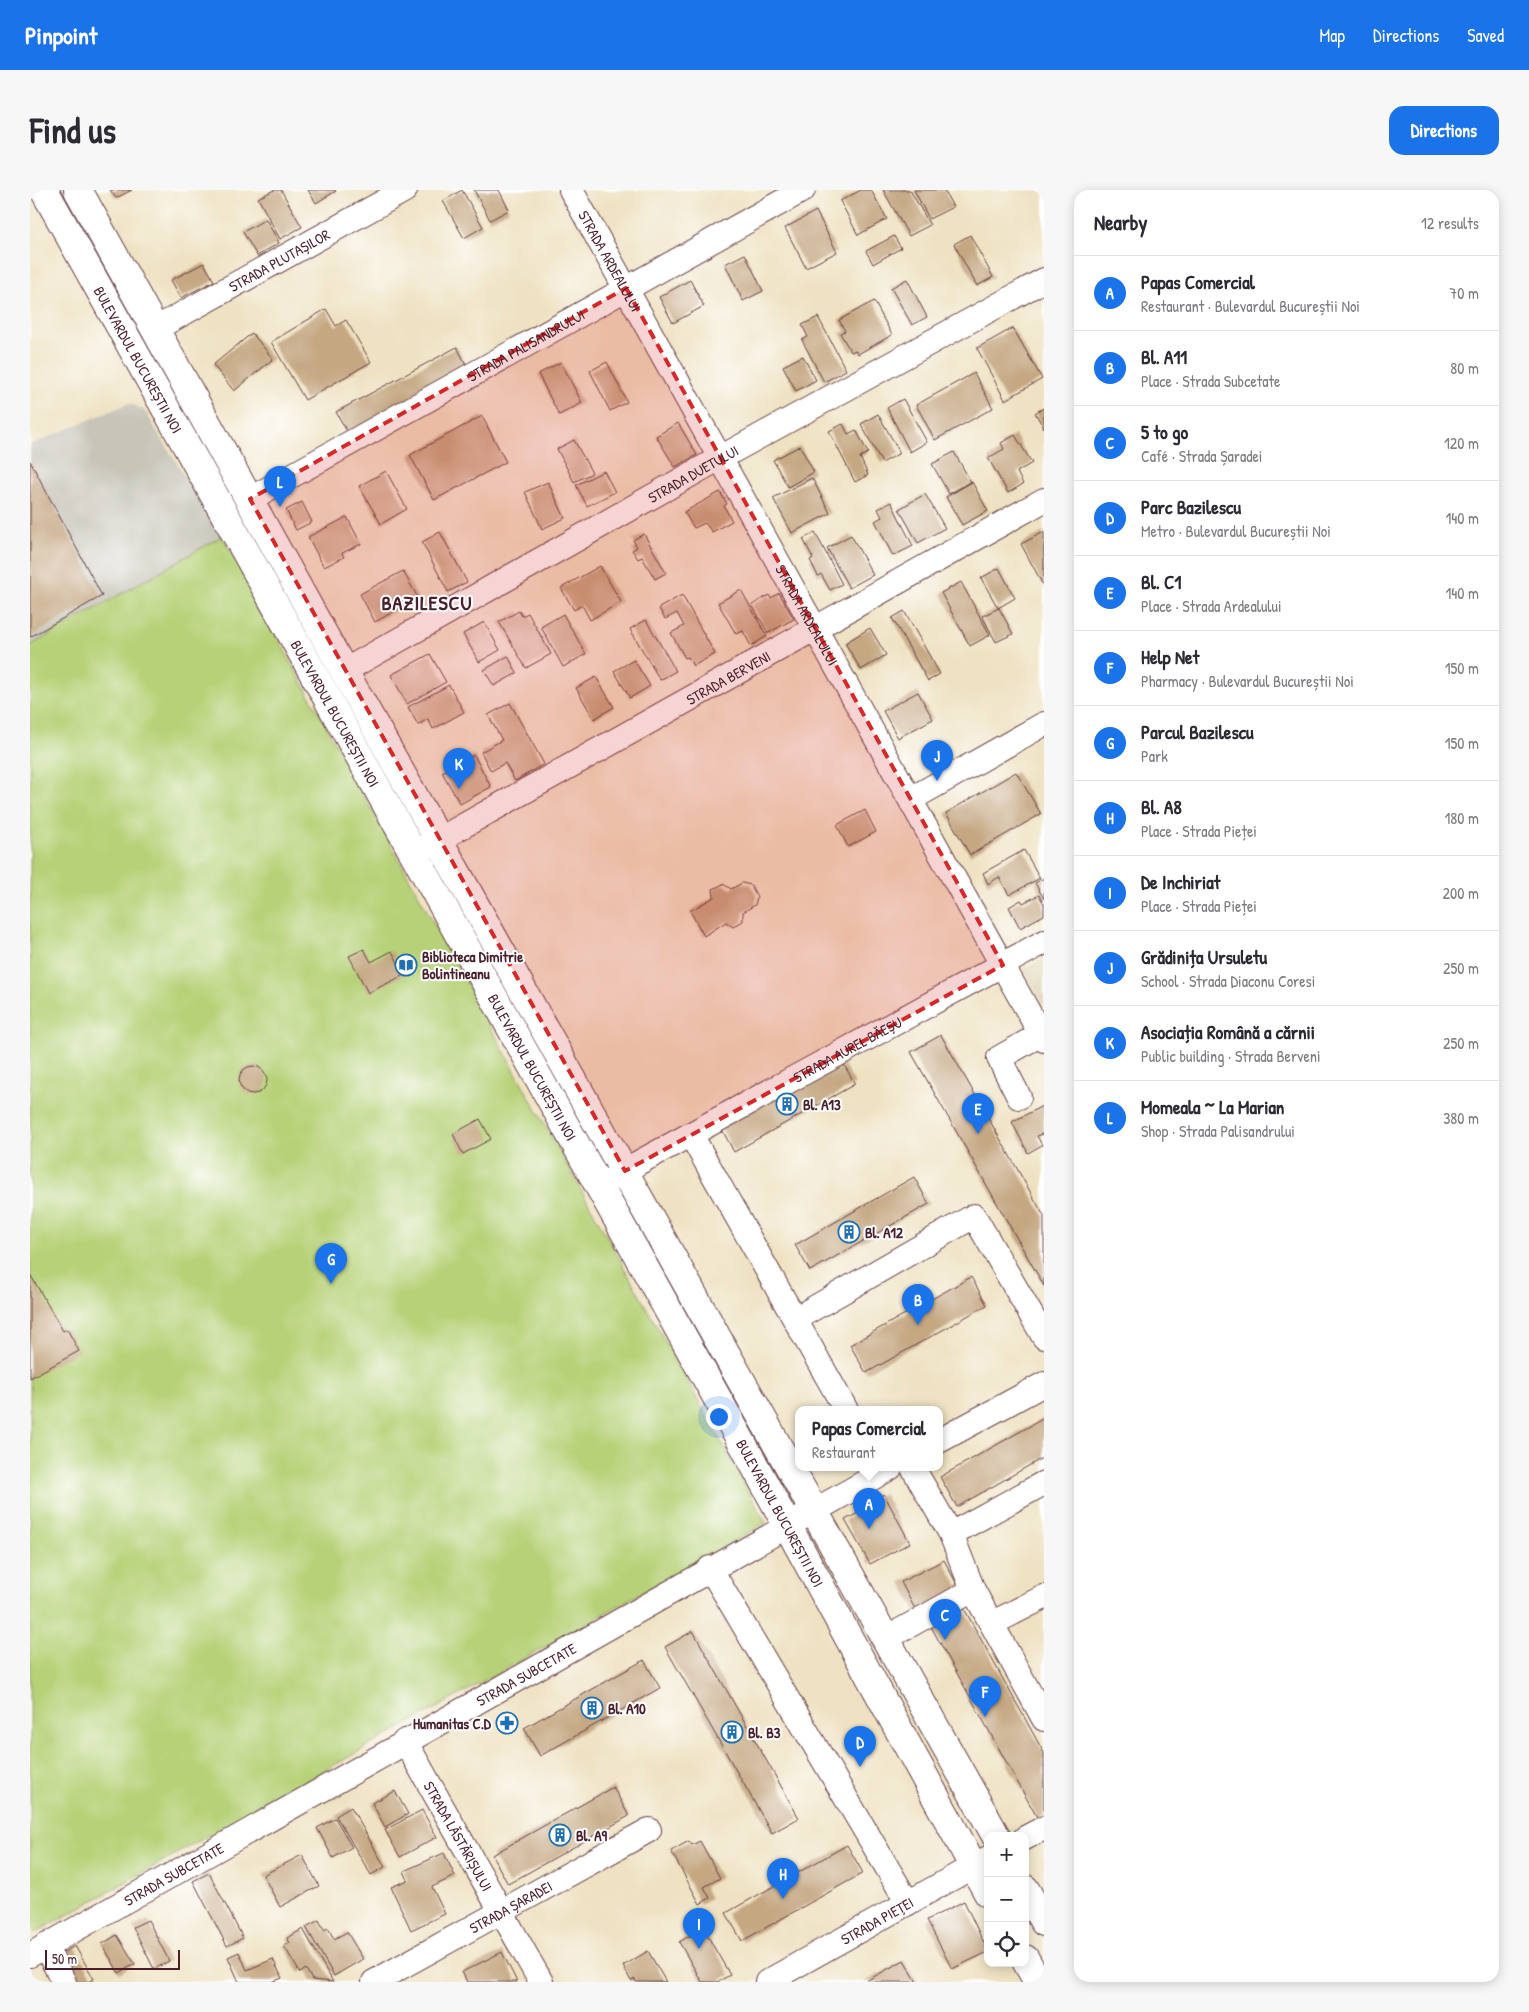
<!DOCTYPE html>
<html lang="en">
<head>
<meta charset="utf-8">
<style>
  body { margin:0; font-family:"Patrick Hand",sans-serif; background:#f7f7f7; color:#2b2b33 }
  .controls { position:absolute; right:15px; bottom:15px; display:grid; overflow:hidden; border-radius:10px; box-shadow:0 2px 12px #0003 }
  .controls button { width:45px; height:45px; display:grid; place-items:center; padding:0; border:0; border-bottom:1px solid #e1e1e2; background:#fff; color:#2b2b33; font:25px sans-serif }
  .scale { position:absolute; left:15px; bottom:12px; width:135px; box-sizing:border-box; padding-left:5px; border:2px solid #4a1f2b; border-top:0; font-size:14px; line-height:18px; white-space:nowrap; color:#4a1f2b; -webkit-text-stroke:4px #fff; paint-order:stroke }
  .you { position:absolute; left:688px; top:1226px; width:18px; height:18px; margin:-12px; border:4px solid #fff; border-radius:50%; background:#1a73e8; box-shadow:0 0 0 8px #1a73e833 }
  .badge { display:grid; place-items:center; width:32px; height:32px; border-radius:50%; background:#1a73e8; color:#fff; font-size:16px; font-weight:700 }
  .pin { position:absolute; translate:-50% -41px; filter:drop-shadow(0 1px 2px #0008) }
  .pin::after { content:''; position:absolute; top:26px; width:18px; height:15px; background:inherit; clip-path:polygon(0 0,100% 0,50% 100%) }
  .popup { position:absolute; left:765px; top:1216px; width:148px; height:65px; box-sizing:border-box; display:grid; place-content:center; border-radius:10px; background:#fff; filter:drop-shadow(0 1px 4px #0005); font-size:16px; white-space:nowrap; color:#7c7c81 }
  .popup b { font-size:19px; color:#2b2b33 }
  .popup::after { content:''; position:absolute; left:50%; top:100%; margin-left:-10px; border:10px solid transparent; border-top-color:#fff }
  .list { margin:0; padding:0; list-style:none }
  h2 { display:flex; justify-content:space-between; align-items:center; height:65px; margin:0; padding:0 20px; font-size:21px }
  h2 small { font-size:16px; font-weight:400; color:#7c7c81 }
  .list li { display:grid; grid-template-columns:32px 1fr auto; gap:15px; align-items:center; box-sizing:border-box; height:75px; padding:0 20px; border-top:1px solid #e1e1e2 }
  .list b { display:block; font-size:19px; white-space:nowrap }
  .list p { margin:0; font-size:16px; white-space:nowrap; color:#7c7c81 }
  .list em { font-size:16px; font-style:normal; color:#7c7c81 }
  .icon { flex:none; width:28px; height:28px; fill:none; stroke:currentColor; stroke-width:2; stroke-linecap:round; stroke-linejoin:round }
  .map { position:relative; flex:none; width:1014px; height:1792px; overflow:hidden; border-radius:15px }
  header { display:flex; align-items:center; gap:30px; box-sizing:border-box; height:70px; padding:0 25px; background:#1a73e8; color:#fff }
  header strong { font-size:24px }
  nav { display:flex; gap:28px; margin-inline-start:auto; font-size:18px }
  .intro { display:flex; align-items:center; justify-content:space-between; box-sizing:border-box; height:120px; padding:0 30px }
  h1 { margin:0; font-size:35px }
  .button { padding:12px 22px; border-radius:15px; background:#1a73e8; color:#fff; font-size:18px; font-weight:700 }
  main { display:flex; gap:30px; padding:0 30px }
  aside { flex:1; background:#fff; border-radius:15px; box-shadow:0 2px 12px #0003 }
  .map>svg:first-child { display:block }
</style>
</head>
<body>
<header>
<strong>Pinpoint</strong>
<nav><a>Map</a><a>Directions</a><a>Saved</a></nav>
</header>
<div class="intro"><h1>Find us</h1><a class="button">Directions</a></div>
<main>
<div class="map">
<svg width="1014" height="1792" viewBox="0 0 1014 1792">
  <rect width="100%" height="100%" fill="#fff"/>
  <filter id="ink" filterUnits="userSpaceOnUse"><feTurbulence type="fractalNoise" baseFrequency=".02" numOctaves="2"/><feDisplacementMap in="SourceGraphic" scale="10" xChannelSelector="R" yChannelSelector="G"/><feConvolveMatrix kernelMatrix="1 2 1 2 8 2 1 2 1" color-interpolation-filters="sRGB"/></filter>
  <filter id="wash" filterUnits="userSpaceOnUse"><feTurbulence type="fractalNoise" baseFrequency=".0096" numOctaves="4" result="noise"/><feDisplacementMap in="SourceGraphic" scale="20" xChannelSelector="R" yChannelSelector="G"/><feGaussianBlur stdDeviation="1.12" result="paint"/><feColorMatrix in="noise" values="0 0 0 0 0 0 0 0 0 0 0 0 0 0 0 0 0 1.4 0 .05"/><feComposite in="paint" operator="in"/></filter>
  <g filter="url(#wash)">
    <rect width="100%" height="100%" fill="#efe2c2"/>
    <path fill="#dfd3b4" d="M1014 768V817L994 779Z"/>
    <path fill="#c7c5b8" d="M99 213 114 220 192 346 0 456V447L72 406 0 271V255Z"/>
    <path fill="#b6d177" stroke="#807851" d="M192 346 470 854 736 1333 5 1743 0 1734V456Z"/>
    <g id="blocks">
      <path fill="#c5a782" d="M80 0H102L86 8Z
        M244 0H251L272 37 250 49 228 8Z
        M278 0H305L306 1 286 13Z
        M432 0 453 37 434 48 413 11Z
        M444 0H469L479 20 460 30Z
        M831 0H841L857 29 828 45 810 11Z
        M853 0H880L900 35 879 46Z
        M884 0H914L923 17 899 29Z
        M786 21 807 62 776 78 755 38Z
        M236 29 249 53 227 66 213 42Z
        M940 45 963 87 947 96 924 54Z
        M864 46 871 58 843 74 836 61Z
        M715 64 733 101 713 111 695 74Z
        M174 73 184 91 151 108 141 90Z
        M877 89 897 127 882 135 861 98Z
        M660 90 674 116 643 133 629 107Z
        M844 111 862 145 828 164 825 160 821 162 810 143 815 141 809 130Z
        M296 119 306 136 316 130 341 172 275 210 241 152Z
        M788 127 816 180 794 192 772 150 778 147 772 135Z
        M983 138 1012 189 975 210 947 158Z
        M222 143 243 169 204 201 183 175Z
        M427 157 439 180 319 245 306 222Z
        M773 166 786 190 766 201 753 176Z
        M531 172 552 213 529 225 508 184Z
        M577 172 597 212 580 221 560 181Z
        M944 183 963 218 905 250 886 215Z
        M873 209 897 252 880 262 857 218Z
        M1014 218V238L1005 223Z
        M848 224 870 263 852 273 831 234Z
        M452 226 476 272 404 310 380 265Z
        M648 233 667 265 645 277 626 246Z
        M813 234 818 244 826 240 838 263 830 267 838 285 825 292 799 241Z
        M985 245 1002 273 987 282 993 294 978 303 958 268 974 259 971 253Z
        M544 250 562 283 544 292 527 259Z
        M770 256 784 282 758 297 743 270Z
        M924 262 941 292 919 304 902 274Z
        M0 271 72 406 0 447Z
        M356 281 377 319 351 334 329 296Z
        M574 281 585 302 557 316 546 295Z
        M782 288 800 323 762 343 743 308Z
        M518 292 535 328 512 339 495 302Z
        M942 292 958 321 932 335 916 307Z
        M690 302 697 314 694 316 702 331 682 342 675 333 664 338 654 322Z
        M895 304 915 338 888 353 869 319Z
        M272 312 282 332 266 340 256 320Z
        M861 312 883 356 863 366 845 331 852 327 848 319Z
        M317 327 331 354 312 363 314 367 294 377 278 347Z
        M410 342 437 392 418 402 392 352Z
        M785 342 812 394 800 400 791 384 788 386 780 370 783 368 773 349Z
        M1014 342V394L1013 395 991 354Z
        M614 344 636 383 625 389 612 367 608 369 602 360 607 357 603 350Z
        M821 345 843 385 819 398 797 358Z
        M570 376 591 412 560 430 552 415 544 420 531 398Z
        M969 378 985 408 968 418 951 388Z
        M373 381 388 408 345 432 330 404Z
        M931 392 960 445 940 456 911 403Z
        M711 400 737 446 721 456 713 441 706 444 688 413Z
        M749 403 764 429 738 443 722 415 739 405 741 408Z
        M652 405 685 464 663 476 658 467 655 468 641 443 654 436 647 423 635 429 629 418Z
        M969 418 983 444 966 452 952 426Z
        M489 421 492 426 498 423 521 464 496 478 469 432Z
        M874 421 910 484 898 491 862 428Z
        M533 424 556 464 533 477 511 437Z
        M616 430 646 481 630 490 600 439Z
        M454 432 470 460 449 472 433 444Z
        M840 438 856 465 831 480 815 453Z
        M400 464 416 492 377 514 361 485Z
        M478 466 487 483 464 496 454 480Z
        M604 470 620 496 600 508 584 481Z
        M566 487 584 517 564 529 546 498Z
        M419 495 434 522 403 539 398 529 388 535 378 517Z
        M888 502 903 529 868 548 853 521Z
        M480 513 514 574 485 591 475 573 461 581 451 562 472 550 458 525Z
        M444 565 461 597 430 614 412 582Z
        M986 582 1011 624 940 665 916 623Z
        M835 620 846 642 818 657 807 635Z
        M994 660 1010 688 979 705 969 687 958 694 953 683Z
        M1014 688V709L1005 693Z
        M712 693 721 695 727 707 725 715 713 722V731L703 737 696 732 674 746 660 721 684 707 683 699 693 694 701 699Z
        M1009 705 1014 714V725L990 738 979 717 991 710 993 713Z
        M334 759 341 772 362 761 374 785 338 803 319 766Z
        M911 845 1014 1026V1096L881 862Z
        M809 866 825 894 704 962 689 934Z
        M209 890a14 14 0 1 1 28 0a14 14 0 1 1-28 0Z
        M1014 915V943L1007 946 1012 955 998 963 982 932Z
        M450 929 461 949 433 964 423 944Z
        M884 987 899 1014 780 1081 765 1055Z
        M0 1084 33 1141 37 1139 49 1161 0 1188Z
        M941 1087 957 1115 836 1183 820 1155Z
        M1014 1228V1267L927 1317 910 1287Z
        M854 1304 880 1353 840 1374 815 1330 834 1320 832 1316Z
        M914 1370 930 1400 887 1423 871 1392Z
        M932 1415 1014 1563V1626L1008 1629 899 1433Z
        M663 1441 769 1628 742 1643 635 1457Z
        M614 1470 630 1498 510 1566 494 1538Z
        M583 1597 599 1626 478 1694 462 1665Z
        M365 1601 378 1624 355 1637 342 1613Z
        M321 1617 355 1677 341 1685 306 1626Z
        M392 1620 407 1647 370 1667 355 1640Z
        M305 1628 322 1657 303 1668 287 1638Z
        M659 1651 662 1655 670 1651 690 1688 674 1697 680 1708 670 1714 641 1661Z
        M817 1655 833 1683 712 1751 696 1723Z
        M414 1663 425 1686 402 1697 415 1724 381 1740 361 1697 378 1690 374 1681Z
        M272 1665 289 1696 250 1717 233 1685Z
        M179 1683 213 1748 197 1756 163 1691Z
        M934 1711 958 1762 922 1779 897 1730Z
        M118 1730 139 1771 124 1779 103 1737Z
        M289 1730 294 1740 298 1738 304 1749 317 1742 333 1769 304 1786 276 1737Z
        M673 1738 700 1785 687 1792H672L649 1752Z
        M273 1739 303 1792 282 1790 276 1779 270 1783 254 1756 260 1753 257 1748Z
        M87 1745 105 1774 89 1783 72 1754Z
        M45 1756 64 1789 58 1792H40L26 1767Z
        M618 1761 636 1792H606L605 1789 601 1791 593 1776Z
        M209 1762 217 1780 243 1769 252 1788 242 1792H209L198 1767Z
        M472 1762 487 1792H437L432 1782Z
        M874 1770 887 1792H835L838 1790Z"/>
    </g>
  </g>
  <g filter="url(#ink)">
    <use href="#blocks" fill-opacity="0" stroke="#633c42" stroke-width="1"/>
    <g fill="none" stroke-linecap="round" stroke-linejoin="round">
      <g stroke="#633c42" stroke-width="26">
        <g id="minor">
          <path id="s1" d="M541 0 1014 850"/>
          <path id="s2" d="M125 139 375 0"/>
          <path id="s3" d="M220 309 773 0"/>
          <path id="s4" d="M314 481 690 268 1014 90"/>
          <path d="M881 609 1014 534"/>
          <path id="s5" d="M392 659 1014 310"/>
          <path d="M989 907 969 868 1011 844"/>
          <path d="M661 945 816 1220"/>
          <path id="s6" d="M569 997 608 973 1014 752"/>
          <path d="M947 1031 1014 1147"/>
          <path d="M765 1129 944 1026"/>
          <path d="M909 1251 1014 1194"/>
          <path d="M883 1278 921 1344 943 1400 1014 1529"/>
          <path d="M921 1344 1014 1293"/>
          <path d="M680 1378 878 1713"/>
          <path d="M963 1433 1014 1407"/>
          <path d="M855 1449 943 1400"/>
          <path id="s7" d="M375 1551 511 1792"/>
          <path d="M995 1648 1014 1638"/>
          <path d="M15 1756 34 1792"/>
          <path id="s8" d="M0 1765 860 1278"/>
          <path id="s9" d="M344 1792 619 1640"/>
          <path id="s10" d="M737 1792 958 1668"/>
        </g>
      </g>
      <g stroke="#633c42" stroke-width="30">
        <g id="major">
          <path id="s11" d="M14 0 715 1258 958 1703"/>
          <path d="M48 0 314 481 966 1646"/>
          <path d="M995 1699 1014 1732"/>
          <path d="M995 1769 1008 1792"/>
        </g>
      </g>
      <use href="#minor" stroke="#fff" stroke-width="24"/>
      <use href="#major" stroke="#fff" stroke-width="28"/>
    </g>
  </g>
  <path fill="#d62828" fill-opacity="0.2" stroke="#d62828" stroke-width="4" stroke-dasharray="10 6" stroke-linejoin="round" d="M596 98 973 775 595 981 220 309Z"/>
  <defs>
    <g id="library-ring" transform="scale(1.125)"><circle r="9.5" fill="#fff" stroke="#1f6fb2" stroke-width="1.5"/><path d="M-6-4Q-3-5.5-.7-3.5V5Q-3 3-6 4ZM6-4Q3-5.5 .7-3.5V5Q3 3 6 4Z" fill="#1f6fb2"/></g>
    <g id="building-ring" transform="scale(1.125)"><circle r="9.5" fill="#fff" stroke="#1f6fb2" stroke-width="1.5"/><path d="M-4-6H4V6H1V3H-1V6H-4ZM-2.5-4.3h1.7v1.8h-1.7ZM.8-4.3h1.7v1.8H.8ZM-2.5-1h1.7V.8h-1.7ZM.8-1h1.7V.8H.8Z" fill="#1f6fb2"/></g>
    <g id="pharmacy-ring" transform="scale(1.125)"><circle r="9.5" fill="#fff" stroke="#1f6fb2" stroke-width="1.5"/><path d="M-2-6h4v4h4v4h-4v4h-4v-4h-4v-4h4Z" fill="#1f6fb2"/></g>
  </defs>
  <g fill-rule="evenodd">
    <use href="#library-ring" x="376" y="775"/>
    <use href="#building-ring" x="757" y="914"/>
    <use href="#building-ring" x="819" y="1042"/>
    <use href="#building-ring" x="562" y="1518"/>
    <use href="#pharmacy-ring" x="477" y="1533"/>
    <use href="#building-ring" x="702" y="1542"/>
    <use href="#building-ring" x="530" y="1645"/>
  </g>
  <g text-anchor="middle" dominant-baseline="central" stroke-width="4" stroke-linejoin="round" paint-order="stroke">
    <g font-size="15" fill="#4a1f2b" stroke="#fff">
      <text stroke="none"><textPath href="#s2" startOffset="142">STRADA PLUTAȘILOR</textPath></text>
      <text stroke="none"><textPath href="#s1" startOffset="81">STRADA ARDEALULUI</textPath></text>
      <text stroke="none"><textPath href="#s3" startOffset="316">STRADA PALISANDRULUI</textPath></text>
      <text stroke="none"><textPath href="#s11" startOffset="194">BULEVARDUL BUCUREȘTII NOI</textPath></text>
      <text stroke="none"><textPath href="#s4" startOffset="401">STRADA DUETULUI</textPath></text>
      <text stroke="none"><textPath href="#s1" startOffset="486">STRADA ARDEALULUI</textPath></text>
      <text stroke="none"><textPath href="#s5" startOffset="351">STRADA BERVENI</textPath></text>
      <text stroke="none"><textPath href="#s11" startOffset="599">BULEVARDUL BUCUREȘTII NOI</textPath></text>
      <text stroke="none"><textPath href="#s6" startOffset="284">STRADA AUREL BĂEȘU</textPath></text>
      <text stroke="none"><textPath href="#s11" startOffset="1004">BULEVARDUL BUCUREȘTII NOI</textPath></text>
      <text stroke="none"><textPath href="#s11" startOffset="1514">BULEVARDUL BUCUREȘTII NOI</textPath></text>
      <text stroke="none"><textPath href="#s8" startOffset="570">STRADA SUBCETATE</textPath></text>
      <text stroke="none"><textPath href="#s7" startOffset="109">STRADA LĂSTĂRIȘULUI</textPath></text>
      <text stroke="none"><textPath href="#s8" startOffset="165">STRADA SUBCETATE</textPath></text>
      <text stroke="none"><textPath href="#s9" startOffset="156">STRADA ȘARADEI</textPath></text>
      <text stroke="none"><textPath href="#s10" startOffset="126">STRADA PIEȚEI</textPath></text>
    </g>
    <g font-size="15" font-weight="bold" fill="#4a1f2b" stroke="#fff" text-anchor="start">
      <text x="392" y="766">Biblioteca Dimitrie<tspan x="392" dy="17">Bolintineanu</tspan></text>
      <text x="773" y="914">Bl. A13</text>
      <text x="835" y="1042">Bl. A12</text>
      <text x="578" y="1518">Bl. A10</text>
      <text x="461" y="1533" text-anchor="end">Humanitas C.D</text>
      <text x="718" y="1542">Bl. B3</text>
      <text x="546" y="1645">Bl. A9</text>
    </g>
    <g font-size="20" font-weight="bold" letter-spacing="1" fill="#4a1f2b" stroke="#fff">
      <text x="397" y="412">BAZILESCU</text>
    </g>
  </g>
</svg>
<div class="controls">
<button>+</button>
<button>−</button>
<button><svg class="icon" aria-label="locate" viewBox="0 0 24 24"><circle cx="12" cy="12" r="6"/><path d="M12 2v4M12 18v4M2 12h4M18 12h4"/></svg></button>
</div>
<div class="scale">50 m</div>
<div class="you"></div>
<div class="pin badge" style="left:839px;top:1339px">A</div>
<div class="popup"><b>Papas Comercial</b>Restaurant</div>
<div class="pin badge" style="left:888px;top:1135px">B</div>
<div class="pin badge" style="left:915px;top:1450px">C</div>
<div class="pin badge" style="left:830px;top:1577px">D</div>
<div class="pin badge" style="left:948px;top:944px">E</div>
<div class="pin badge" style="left:955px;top:1527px">F</div>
<div class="pin badge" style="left:301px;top:1094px">G</div>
<div class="pin badge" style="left:753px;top:1709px">H</div>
<div class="pin badge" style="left:669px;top:1759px">I</div>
<div class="pin badge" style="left:907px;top:591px">J</div>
<div class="pin badge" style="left:429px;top:599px">K</div>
<div class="pin badge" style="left:250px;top:317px">L</div>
</div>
<aside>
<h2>Nearby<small>12 results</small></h2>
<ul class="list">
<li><span class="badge">A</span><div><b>Papas Comercial</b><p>Restaurant · Bulevardul Bucureștii Noi</p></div><em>70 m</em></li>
<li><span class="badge">B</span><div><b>Bl. A11</b><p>Place · Strada Subcetate</p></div><em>80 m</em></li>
<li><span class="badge">C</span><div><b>5 to go</b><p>Café · Strada Șaradei</p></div><em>120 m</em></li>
<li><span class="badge">D</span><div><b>Parc Bazilescu</b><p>Metro · Bulevardul Bucureștii Noi</p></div><em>140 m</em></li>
<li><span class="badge">E</span><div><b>Bl. C1</b><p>Place · Strada Ardealului</p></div><em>140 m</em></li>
<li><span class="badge">F</span><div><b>Help Net</b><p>Pharmacy · Bulevardul Bucureștii Noi</p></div><em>150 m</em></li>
<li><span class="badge">G</span><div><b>Parcul Bazilescu</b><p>Park</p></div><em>150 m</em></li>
<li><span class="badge">H</span><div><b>Bl. A8</b><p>Place · Strada Pieței</p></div><em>180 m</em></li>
<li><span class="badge">I</span><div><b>De Inchiriat</b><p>Place · Strada Pieței</p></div><em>200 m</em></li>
<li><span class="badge">J</span><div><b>Grădinița Ursuletu</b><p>School · Strada Diaconu Coresi</p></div><em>250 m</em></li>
<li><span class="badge">K</span><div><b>Asociația Română a cărnii</b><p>Public building · Strada Berveni</p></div><em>250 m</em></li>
<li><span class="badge">L</span><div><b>Momeala ~ La Marian</b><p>Shop · Strada Palisandrului</p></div><em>380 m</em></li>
</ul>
</aside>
</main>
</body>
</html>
